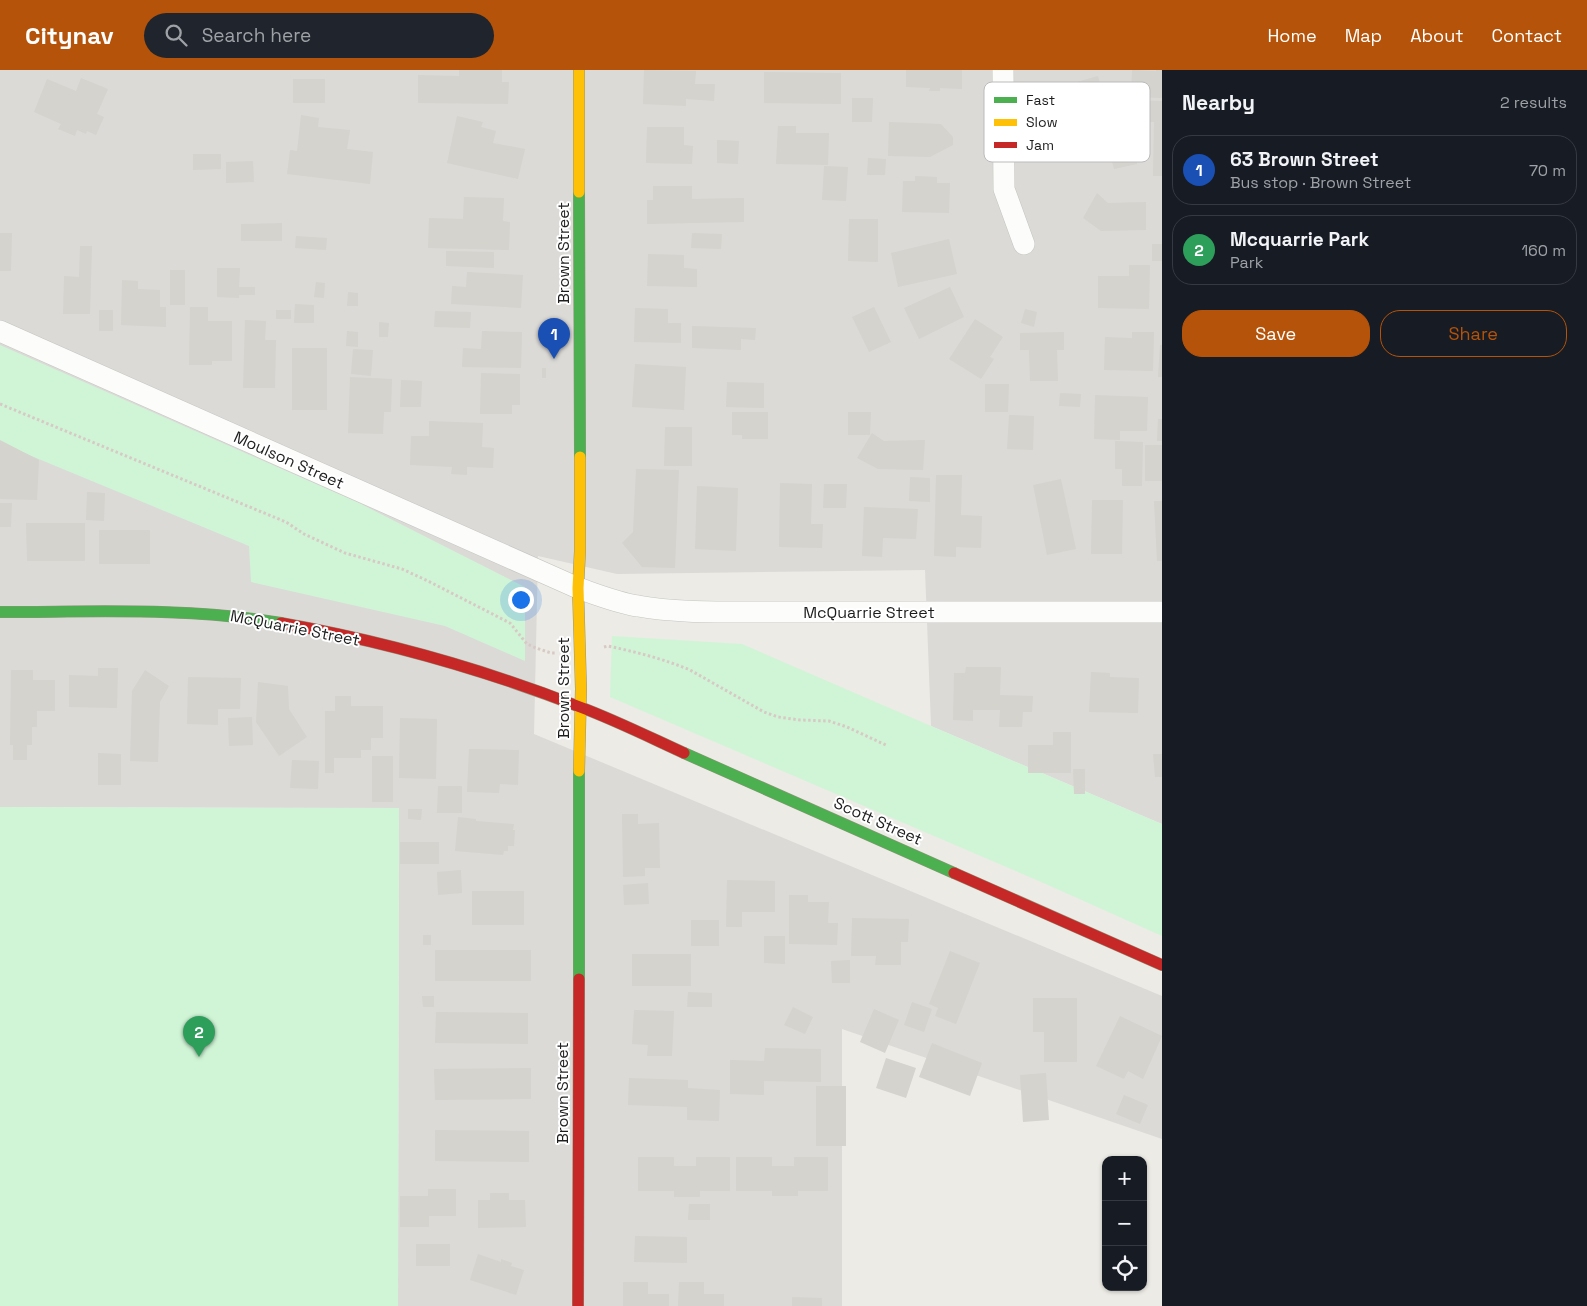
<!DOCTYPE html>
<html lang="en">
<head>
<meta charset="utf-8">
<style>
  body { margin:0; font-family:"Space Grotesk",sans-serif; background:#20242c; color:#f1f3f6 }
  .controls { position:absolute; right:15px; bottom:15px; display:grid; overflow:hidden; border-radius:10px; box-shadow:0 1px 4px #0004 }
  .controls button { width:45px; height:45px; display:grid; place-items:center; padding:0; border:0; border-bottom:1px solid #363941; background:#171b24; color:#f1f3f6; font:25px sans-serif }
  .you { position:absolute; left:520px; top:529px; width:18px; height:18px; margin:-12px; border:4px solid #fff; border-radius:50%; background:#1a73e8; box-shadow:0 0 0 8px #1a73e833 }
  .badge { display:grid; place-items:center; width:32px; height:32px; border-radius:50%; background:#b45309; color:#fff; font-size:16px; font-weight:700 }
  .pin { position:absolute; translate:-50% -41px; filter:drop-shadow(0 1px 2px #0008) }
  .pin::after { content:''; position:absolute; top:26px; width:18px; height:15px; background:inherit; clip-path:polygon(0 0,100% 0,50% 100%) }
  .list { margin:0; padding:0; list-style:none }
  h2 { display:flex; justify-content:space-between; align-items:center; height:65px; margin:0; padding:0 20px; font-size:21px }
  h2 small { font-size:16px; font-weight:400; color:#9ea1a6 }
  .list li { display:grid; grid-template-columns:32px 1fr auto; gap:15px; align-items:center; box-sizing:border-box; height:70px; margin:0 10px 10px; padding:0 10px; border:1px solid #363941; border-radius:20px }
  .list b { display:block; font-size:19px; white-space:nowrap }
  .list p { margin:0; font-size:16px; white-space:nowrap; color:#9ea1a6 }
  .list em { font-size:16px; font-style:normal; color:#9ea1a6 }
  .actions { display:flex; gap:10px; padding:15px 20px }
  .actions a { flex:1; padding:11px 0; border:1px solid #b45309; border-radius:20px; text-align:center; font-size:18px; color:#b45309 }
  .actions .main { background:#b45309; color:#fff }
  .icon { flex:none; width:28px; height:28px; fill:none; stroke:currentColor; stroke-width:2; stroke-linecap:round; stroke-linejoin:round }
  .map { position:relative; flex:none; width:1162px; height:1236px; overflow:hidden }
  header { display:flex; align-items:center; gap:30px; box-sizing:border-box; height:70px; padding:0 25px; background:#b45309; color:#fff }
  header strong { font-size:24px }
  nav { display:flex; gap:28px; margin-inline-start:auto; font-size:18px }
  .search { width:350px; height:45px; background:#20242c; display:flex; align-items:center; gap:12px; box-sizing:border-box; padding:0 18px; border-radius:28px; color:#9ea1a6; font-size:19px }
  main { display:flex }
  aside { flex:1; background:#171b24 }
  .map>svg:first-child { display:block }
</style>
</head>
<body>
<header>
<strong>Citynav</strong>
<div class="search"><svg class="icon" aria-label="search" viewBox="0 0 24 24"><circle cx="10" cy="10" r="6"/><path d="M15 15l6 6"/></svg>Search here</div>
<nav><a>Home</a><a>Map</a><a>About</a><a>Contact</a></nav>
</header>
<main>
<div class="map">
<svg width="1162" height="1236" viewBox="0 0 1162 1236">
  <rect width="100%" height="100%" fill="#ecebe5"/>
  <path fill="#dbdad7" d="M0 0H1162V754L931 656 925 500 617 504 538 486 534 664 1162 926V1069L842 959V1236H398L399 738 0 737Z"/>
  <path fill="#d0f5d6" d="M0 275 359 433 525 517V591L445 556 251 512 249 476 0 373Z
    M612 566 742 574 931 656 1162 754V866L1039 811 610 627Z
    M0 737 399 738 398 1236H0Z"/>
  <path fill="#d4d3cd" d="M459 0H502V12H509L508 34 418 33V5L459 6Z
    M644 0 696 1 695 14H715L714 31 686 29V36L643 34Z
    M906 0H962V19L940 18V21H929L930 18 906 17Z
    M1132 0 1156 1V0H1162V28L1131 27Z
    M764 2 841 3V34L764 33Z
    M1098 6 1107 37 1089 41V44L1065 51 1064 47 1053 50 1045 21Z
    M81 8 108 19 97 44 104 47 96 65 87 61 86 64 77 60 75 66 58 59 61 54 34 42 47 9 76 21Z
    M293 9H325V33H293Z
    M852 28H873L872 52H852Z
    M1118 30 1162 31V106H1153L1154 52H1140V44H1135V52H1118Z
    M301 45 319 48 318 57 350 60 347 79 373 82 370 114 287 104 290 80 297 81Z
    M457 46 483 52 481 57 496 61 493 73 525 79 518 109 447 93Z
    M889 52 941 54 953 67V75L930 87 888 86Z
    M778 56H796V63H829L828 95 776 94Z
    M647 57H684V75L693 76 692 94 646 93Z
    M717 70 739 71 738 94 717 93Z
    M1133 76 1137 94 1114 99 1109 80Z
    M193 84H221V99L193 100Z
    M868 88 886 89 885 105H867Z
    M253 91 254 112 226 113V92Z
    M824 96 848 97 846 131 822 130Z
    M915 106 937 107V113H950L949 143 902 142 903 111H915Z
    M653 116H692V129L744 128V152L647 154V130H653Z
    M1097 123 1108 133 1146 132V160L1101 161 1083 148Z
    M464 127 504 128 503 151 510 152 509 180 428 178 429 148 463 149Z
    M849 149H878V192L848 191Z
    M282 153V171H241V154Z
    M0 163H12L11 201H0Z
    M692 163 722 164 721 179 691 178Z
    M296 166 327 168 326 180 295 178Z
    M949 169 957 204 898 217 891 183Z
    M1152 174H1162V191H1152Z
    M80 176H92L90 244H63L64 206 79 207Z
    M446 181 494 182V198L446 196Z
    M648 184 684 185V198L697 199V217L647 216Z
    M1129 195H1150L1149 239 1098 238V206H1129Z
    M217 198H240L239 217H255V225H239V228L217 227Z
    M170 200H185V235H170Z
    M467 202 523 205 521 238 451 234 452 216 466 217Z
    M122 210 138 211V219L160 220V237H166V257L121 255Z
    M316 212 325 213 324 228 314 227Z
    M950 217 964 247 919 269 904 238Z
    M348 222 358 223V236H347Z
    M295 234 314 235V253H294Z
    M190 237H208V251H232V291H212V295H189Z
    M874 237 891 272 869 282 852 247Z
    M635 238 668 239V253H681V273L634 272Z
    M1025 239 1037 242 1034 257 1021 253Z
    M99 240H113V261H99Z
    M276 240H291V249H276Z
    M435 241 471 242 470 258 434 257Z
    M975 249 1003 267 990 287 994 289 981 309 949 289Z
    M245 250 266 251 265 270H276L275 318H243Z
    M379 252 389 253 388 267H379Z
    M692 256 756 258 755 270 741 269V280L692 278Z
    M347 261 358 262V277L346 276Z
    M482 261 522 262 521 298 462 297 463 278 481 279Z
    M1064 262V280H1057L1058 311H1030L1029 280H1020V263Z
    M1132 262H1154L1153 301 1104 300 1105 267 1132 268Z
    M1160 275H1162V307H1158Z
    M292 278H327V340H292Z
    M353 279 373 280 371 306 351 304Z
    M635 294 686 297 684 340 632 337Z
    M542 298H546V308H542Z
    M481 303 520 304V335H512V344H480Z
    M350 307 392 309 391 342H384L383 364 348 363Z
    M401 310 422 311 421 337H400Z
    M727 312 764 313V338L726 337Z
    M985 314H1009L1008 342H985Z
    M1060 323 1081 324 1080 337 1059 336Z
    M1095 325 1148 327 1147 361H1120V370L1094 369Z
    M732 342H768V369H742V365H732Z
    M848 342H871L870 365H848Z
    M1009 345 1034 346 1033 380 1007 379Z
    M1158 349H1162V371H1157Z
    M429 351 483 353 482 377 494 378 493 398 467 397V405L451 404 452 397 410 395 411 366H429Z
    M665 357H692V396H664Z
    M872 363 884 371 925 370 923 400 878 399 857 388Z
    M0 370 39 390 37 430 0 429Z
    M1115 371 1143 372 1142 416H1122V399H1115Z
    M1145 375H1162V411H1145Z
    M636 399 679 400 675 498 642 497 622 473 633 462Z
    M936 405H962L961 445 982 446 981 478 956 477V487L934 486Z
    M910 407 930 408V432L909 431Z
    M1061 409 1076 479 1047 485 1033 415Z
    M780 413 812 414 811 454H823L822 478 779 477Z
    M824 414H847L846 438H823Z
    M697 416 738 418 736 481 695 479Z
    M87 422 105 423 104 451 86 450Z
    M1092 430H1123L1122 484H1091Z
    M1154 431H1162V491H1157Z
    M0 433H12L11 457H0Z
    M864 437 918 439 916 469 883 468 882 487 862 486Z
    M26 453H85V491H27Z
    M99 460H150V494H99Z
    M966 597H1001L1000 625 1033 626 1032 642H1023L1022 657H999L1000 640H973V651L953 650 954 603H965Z
    M98 598H118L117 638 69 637V605L98 606Z
    M11 600H33V610H55V641H37V657H32V675H27V690H13V675H10Z
    M145 600 169 616 160 632 158 692 130 691 132 621Z
    M1091 602 1110 603V607L1139 608 1138 643 1089 642Z
    M188 607 241 608 240 639H218V655L187 654Z
    M258 612 288 616 289 639 307 667 279 686 256 652Z
    M335 626H351V636H383V668H371V680H361V688H334V703H325V641H335Z
    M252 647 253 675 229 676 228 648Z
    M400 648 437 649 436 709 399 708Z
    M1053 662H1071V703H1028V675H1053Z
    M469 679 519 680 518 715 500 714 499 723 467 722Z
    M98 683 121 684V715H98Z
    M1153 684H1162V707H1155Z
    M372 686H393V732H372Z
    M292 690 319 691 318 719 290 718Z
    M1073 699H1085V724H1074Z
    M438 716H462V743H437Z
    M408 739H422L421 750 408 749Z
    M622 744H638V754L659 753 660 798H645V806L623 807Z
    M458 747 476 749V751L514 754 513 760H515L514 776H508V781H504L503 785 455 781Z
    M400 772H439V794H400Z
    M461 800 462 823 438 825 437 802Z
    M727 810 775 811V842H742V857H726Z
    M648 813 649 834 624 835 623 815Z
    M472 821H524V855H472Z
    M789 825H808V832H829L828 853H838L837 875 789 874Z
    M852 848 909 849 908 872H901V895H875L876 886H851Z
    M691 850H719V876H691Z
    M423 865H431V875H423Z
    M764 866H785V894L764 893Z
    M435 880H531V911H435Z
    M950 881 980 893 956 954 935 946 938 938 929 934Z
    M632 884H691V916H632Z
    M850 890V913H832L831 891Z
    M688 922 712 923V937H687Z
    M422 926H434V937H423Z
    M1033 928H1077V992H1044V962H1033Z
    M912 932 932 939 924 962 904 955Z
    M793 937 813 947 805 964 784 955Z
    M874 939 899 950 885 983 860 972Z
    M634 940 674 941 672 986H647L648 975 632 974Z
    M436 942 528 943V974L435 973Z
    M1120 946 1162 966 1143 1009 1128 1001 1124 1009 1096 996Z
    M932 973 982 993 970 1026 919 1007Z
    M765 978 821 979V1012L764 1011V1025L730 1024V990L764 991Z
    M886 988 916 998 906 1028 876 1018Z
    M531 998V1029L435 1030 434 999Z
    M1046 1003 1049 1050 1023 1052 1020 1005Z
    M629 1008 688 1010V1018L720 1020 719 1051 687 1050V1037L628 1035Z
    M816 1016H846V1076H816Z
    M1124 1025 1148 1035 1140 1054 1116 1044Z
    M435 1060 529 1061V1092L435 1091Z
    M638 1087H674V1096H696V1087H730V1121H700V1127H674V1121H638Z
    M736 1087H772V1096H794V1087H828V1121H798V1126H772V1121H736Z
    M428 1119H456V1146H429V1157H400V1126H428Z
    M490 1123H509V1130H525L526 1157 478 1158V1130H490Z
    M689 1134H710V1150H688Z
    M635 1166 687 1167V1193L634 1192Z
    M416 1174H450V1196H416Z
    M478 1184 501 1192V1189L512 1193 511 1196 524 1200 516 1225 470 1210Z
    M623 1212H648V1224H669V1236H623Z
    M679 1212H704V1224H724V1236H678Z
    M792 1227 822 1228V1236H792Z"/>
  <g fill="none" stroke-linecap="round" stroke-linejoin="round">
    <g stroke="#c4c4c1" stroke-width="22">
      <path id="street" d="M1003 0 1004 119 1024 174
        M0 261 578 518C598 525 618 533 638 536 672 542 706 542 740 542H1162"/>
    </g>
    <g stroke="#91967c" stroke-width="12">
      <path id="fast" d="M579 122 580 387
        M0 542C94 542 188 537 281 553
        M684 683 954 803
        M579 909V701"/>
    </g>
    <g stroke="#91967c" stroke-width="12">
      <path id="slow" d="M579 0V122
        M579 701 581 619 578 518 580 481V387"/>
    </g>
    <g stroke="#91967c" stroke-width="12">
      <path id="jam" d="M281 553C383 571 483 599 580 637 615 650 649 667 684 683
        M954 803 1162 895
        M578 1236 579 909"/>
    </g>
    <path stroke="#d7cac4" stroke-width="3" stroke-dasharray="2.5 2.5" stroke-linecap="butt" d="M0 334 286 452 304 464 345 483 402 499 428 511 510 553 527 574 536 578 551 583H556
      M604 577 608 576C636 582 664 589 690 600L764 642 778 647 800 650 829 651 847 657 888 676"/>
    <use href="#street" stroke="#fcfcfb" stroke-width="21"/>
    <use href="#fast" stroke="#4caf50" stroke-width="11"/>
    <use href="#slow" stroke="#ffc107" stroke-width="11"/>
    <use href="#jam" stroke="#c62828" stroke-width="11"/>
  </g>
  <g text-anchor="middle" dominant-baseline="central" stroke-width="4" stroke-linejoin="round" paint-order="stroke">
    <g font-size="16" fill="#1d1d1d" stroke="#fff">
      <text transform="translate(563 183) rotate(-90)">Brown Street</text>
      <text transform="translate(289 390) rotate(24)">Moulson Street</text>
      <text x="869" y="542">McQuarrie Street</text>
      <text transform="translate(295 558) rotate(11)">McQuarrie Street</text>
      <text transform="translate(563 618) rotate(-90)">Brown Street</text>
      <text transform="translate(878 751) rotate(24)">Scott Street</text>
      <text transform="translate(562 1023) rotate(-90)">Brown Street</text>
    </g>
  </g>
  <rect x="984" y="12" width="166" height="80" rx="8" fill="#fff" stroke="#bbb" stroke-width="1"/>
  <rect x="994" y="27" width="23" height="6" fill="#4caf50"/>
  <rect x="994" y="49" width="23" height="7" fill="#ffc107"/>
  <rect x="994" y="72" width="23" height="6" fill="#c62828"/>
  <g font-size="14" fill="#1d1d1d">
    <text x="1026" y="35">Fast</text>
    <text x="1026" y="57">Slow</text>
    <text x="1026" y="80">Jam</text>
  </g>
</svg>
<div class="controls">
<button>+</button>
<button>−</button>
<button><svg class="icon" aria-label="locate" viewBox="0 0 24 24"><circle cx="12" cy="12" r="6"/><path d="M12 2v4M12 18v4M2 12h4M18 12h4"/></svg></button>
</div>
<div class="you"></div>
<div class="pin badge" style="left:554px;top:289px;background:#1a4fb4">1</div>
<div class="pin badge" style="left:199px;top:987px;background:#2e9e5b">2</div>
</div>
<aside>
<h2>Nearby<small>2 results</small></h2>
<ul class="list">
<li><span class="badge" style="background:#1a4fb4">1</span><div><b>63 Brown Street</b><p>Bus stop · Brown Street</p></div><em>70 m</em></li>
<li><span class="badge" style="background:#2e9e5b">2</span><div><b>Mcquarrie Park</b><p>Park</p></div><em>160 m</em></li>
</ul>
<div class="actions"><a class="main">Save</a><a>Share</a></div>
</aside>
</main>
</body>
</html>
